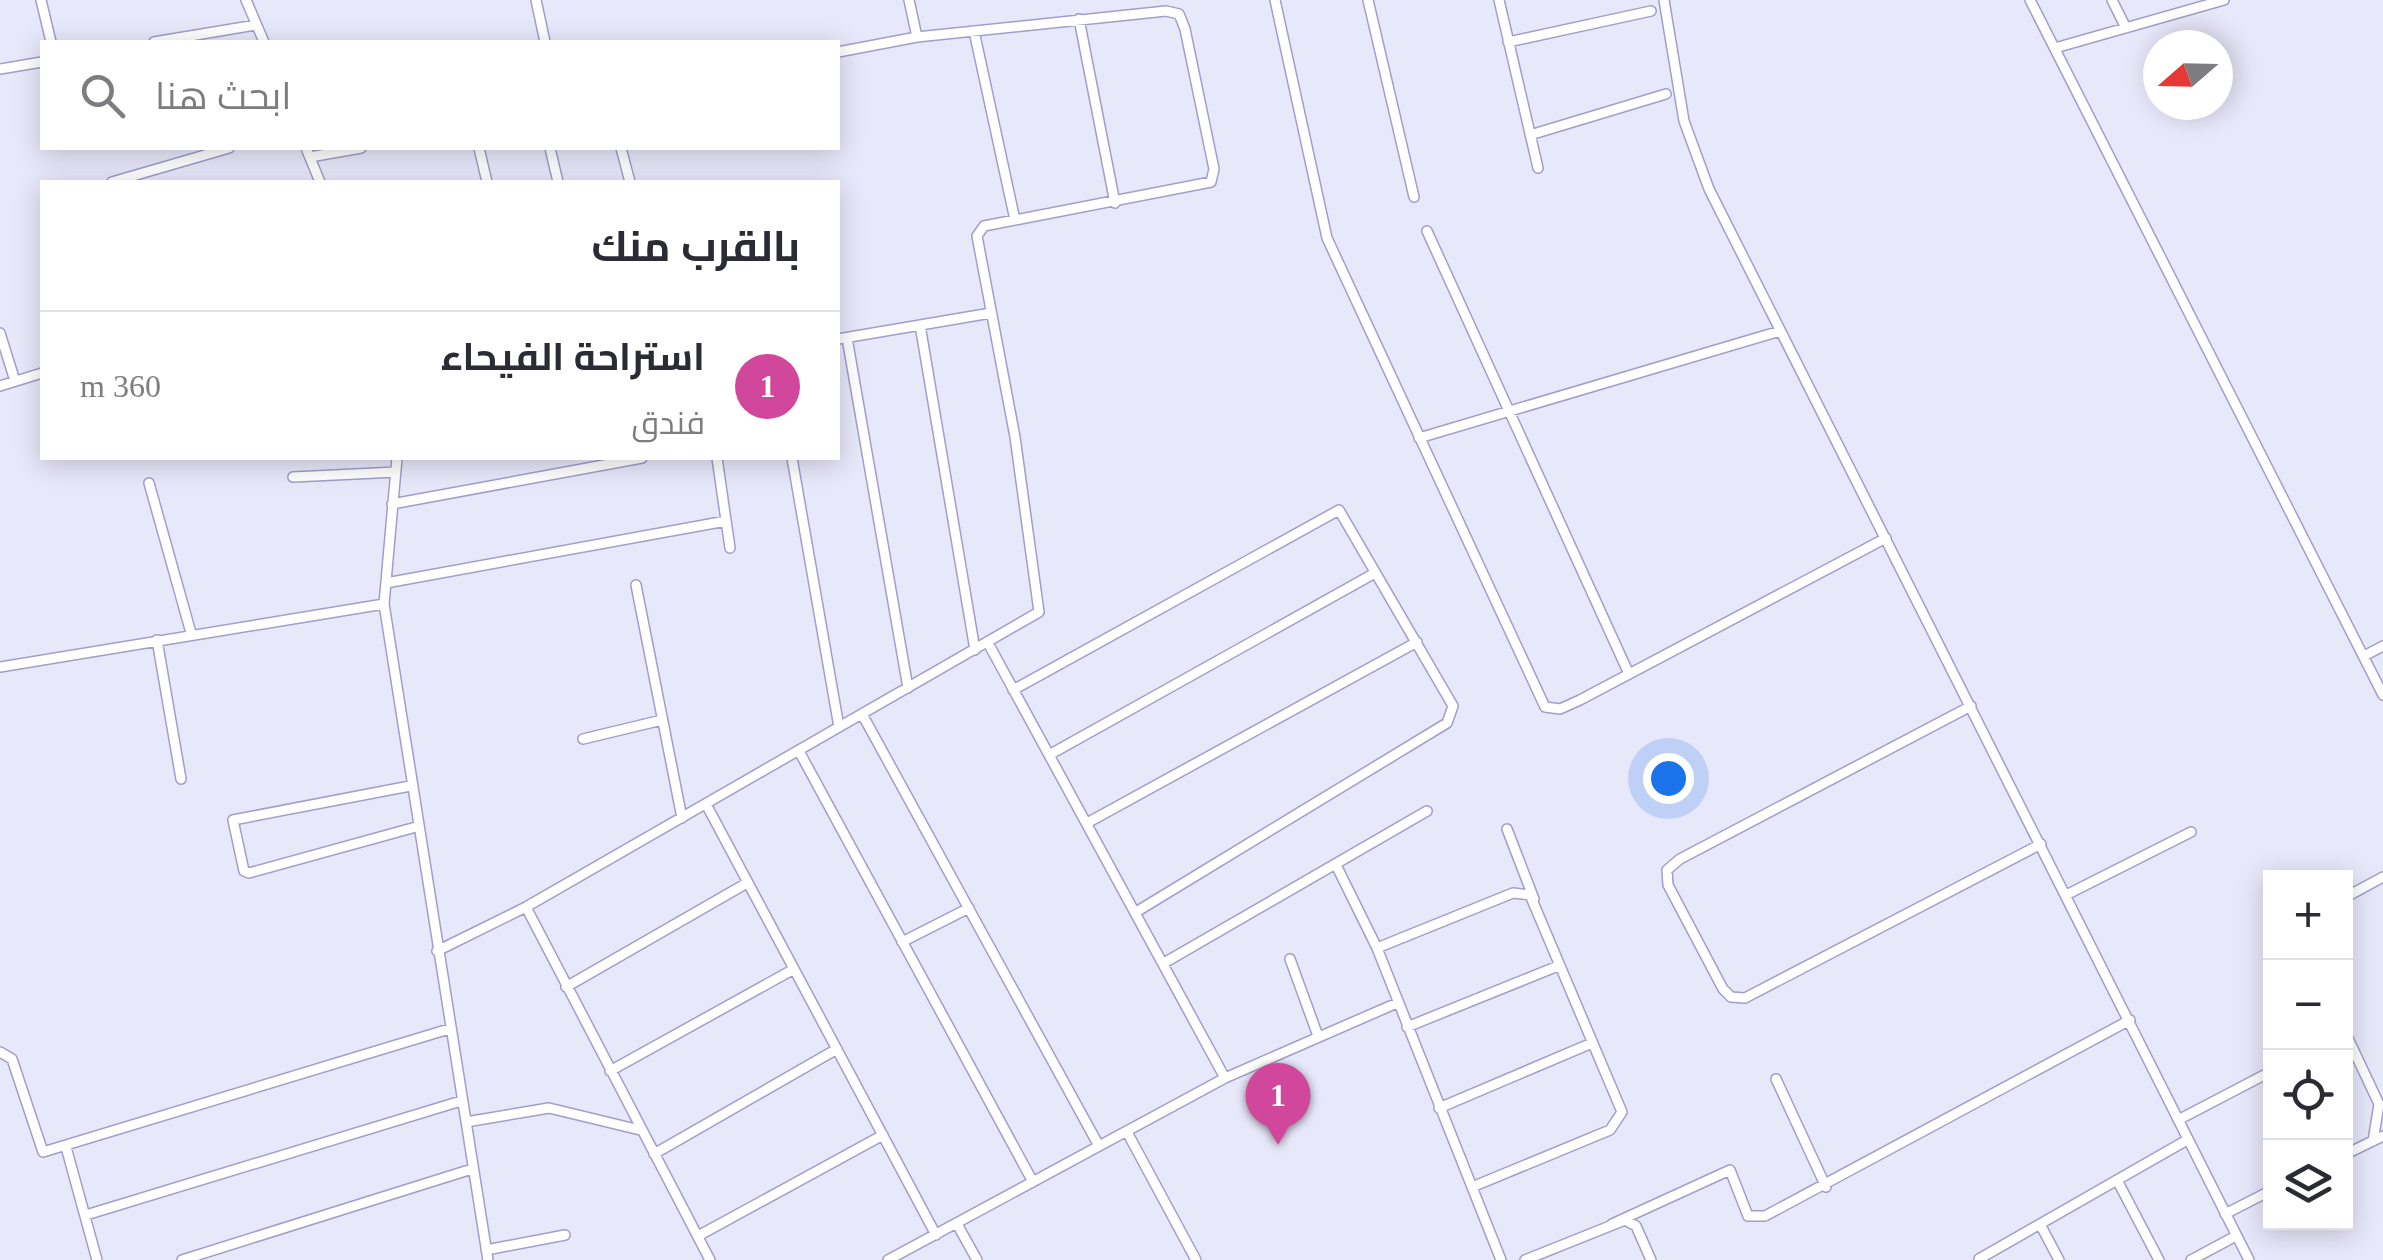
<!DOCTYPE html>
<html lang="ar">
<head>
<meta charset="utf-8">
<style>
  body { margin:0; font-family:"Times New Roman",Cairo,serif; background:#f2f2f3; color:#2b2b33; direction:rtl }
  .controls { position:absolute; right:30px; bottom:30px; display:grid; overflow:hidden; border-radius:0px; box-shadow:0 5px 25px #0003 }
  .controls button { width:90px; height:90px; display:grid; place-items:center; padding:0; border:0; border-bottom:2px solid #e1e1e2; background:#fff; color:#2b2b33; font:50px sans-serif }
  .compass { position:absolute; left:2143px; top:30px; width:90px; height:90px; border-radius:50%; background:#fff; box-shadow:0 5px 25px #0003; rotate:250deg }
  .you { position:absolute; left:1668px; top:778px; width:35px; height:35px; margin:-25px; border:8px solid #fff; border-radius:50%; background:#1a73e8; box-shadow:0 0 0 15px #1a73e833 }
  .badge { display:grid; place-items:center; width:65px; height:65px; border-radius:50%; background:#111827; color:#fff; font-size:32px; font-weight:700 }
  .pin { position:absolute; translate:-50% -82px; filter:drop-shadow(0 2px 5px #0008) }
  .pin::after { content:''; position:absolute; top:52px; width:35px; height:30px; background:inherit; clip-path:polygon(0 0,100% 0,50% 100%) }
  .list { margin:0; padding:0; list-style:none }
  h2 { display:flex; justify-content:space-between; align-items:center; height:130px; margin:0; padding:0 40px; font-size:42px }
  h2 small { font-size:32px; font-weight:400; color:#7c7c81 }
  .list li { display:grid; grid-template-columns:65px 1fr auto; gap:30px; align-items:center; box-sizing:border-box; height:150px; padding:0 40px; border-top:2px solid #e1e1e2 }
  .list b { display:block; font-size:38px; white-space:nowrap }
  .list p { margin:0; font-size:32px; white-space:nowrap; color:#7c7c81 }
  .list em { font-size:32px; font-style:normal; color:#7c7c81 }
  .icon { flex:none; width:55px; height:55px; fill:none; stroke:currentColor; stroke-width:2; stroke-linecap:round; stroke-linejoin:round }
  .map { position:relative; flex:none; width:2383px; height:1260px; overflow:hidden; direction:ltr }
  .search { position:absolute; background:#fff; box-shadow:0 5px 25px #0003; left:40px; top:40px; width:800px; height:110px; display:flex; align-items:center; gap:25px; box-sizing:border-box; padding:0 35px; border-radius:0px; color:#7c7c81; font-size:38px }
  .panel { position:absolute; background:#fff; box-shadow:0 5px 25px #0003; left:40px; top:180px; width:800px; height:280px; border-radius:0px; direction:rtl }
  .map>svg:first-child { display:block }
</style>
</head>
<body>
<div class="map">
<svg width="2383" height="1260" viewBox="0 0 2383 1260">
  <rect width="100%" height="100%" fill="#e8e8fb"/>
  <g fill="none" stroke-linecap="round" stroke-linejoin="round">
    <g stroke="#a09ecb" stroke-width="12">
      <path id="street" d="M41 0 51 42
        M246 0 264 42
        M536 0 545 42
        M1275 0 1327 238 1545 707 1560 709 1580 700 1886 538
        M1368 0 1414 197
        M1499 0 1538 168
        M1664 0 1684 121 1709 189 2249 1260
        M2030 0 2383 695
        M2112 0 2126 28
        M1079 19 1115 203
        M974 31 1015 220
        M154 42 256 25
        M1508 42 1651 11
        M2055 48 2224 0
        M838 52 917 37
        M0 69 42 62
        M1530 135 1666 94
        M306 148 320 182
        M479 148 487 182
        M550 148 558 182
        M621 148 630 182
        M310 157 361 148
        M112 182 229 148
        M1427 231 1629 674
        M920 325 975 650
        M0 333 15 381
        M847 338 908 688
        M838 339 991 313
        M0 386 42 373
        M1419 438 1780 331
        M397 458 384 604 488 1260
        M717 458 730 548
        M792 458 839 727
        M293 477 396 472
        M149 483 191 633
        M392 504 642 458
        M386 583 726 521
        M636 585 682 818
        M157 640 181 779
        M2364 656 2383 646
        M0 667 384 604
        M1013 690 1339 510 1453 706 1447 723 1136 912
        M1971 706 1680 859 1667 870 1668 885 1723 989 1731 997 1745 998 2041 844
        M862 714 1099 1146
        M583 739 662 720
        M800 753 1033 1182
        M1049 755 1375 573
        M410 786 233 820 244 871 249 873 416 827
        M706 804 936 1235
        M1087 823 1417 642
        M1507 829 1534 899
        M1336 865 1377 948 1501 1260
        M2066 895 2191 832
        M2346 897 2383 877
        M526 907 710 1260
        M902 942 969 908
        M1377 948 1513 893 1530 895 1622 1112 1610 1130 1472 1187
        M437 951 526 907 1039 612 1015 437 977 236 984 226 1211 182 1214 169 1185 29 1179 14 1166 11 917 37 909 0
        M1290 959 1318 1036
        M1164 963 1427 811
        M566 987 747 883
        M1407 1027 1558 966
        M2346 1034 2379 1104 2373 1141
        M0 1052 12 1059 43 1152 449 1029
        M610 1071 794 969
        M1225 1078 1397 1003
        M1776 1079 1826 1187
        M1439 1108 1592 1043
        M2178 1120 2270 1072
        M466 1122 549 1108 640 1130
        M1127 1132 1196 1260
        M66 1147 97 1260
        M654 1154 837 1049
        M2346 1154 2383 1136
        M2117 1180 2159 1260
        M2225 1214 2270 1191
        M86 1215 461 1101
        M957 1224 977 1260
        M1612 1224 1730 1170 1748 1216H1765L2130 1020
        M2040 1224 2059 1260
        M698 1236 883 1135
        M486 1250 565 1235
        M1979 1259 2187 1140
        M182 1260 472 1169
        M888 1260 1225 1078 988 643
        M1525 1260 1625 1220 1636 1226 1651 1260
        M2191 1260 2236 1236"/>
    </g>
    <use href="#street" stroke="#fff" stroke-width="9"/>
  </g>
</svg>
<div class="controls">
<button>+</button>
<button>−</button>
<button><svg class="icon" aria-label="locate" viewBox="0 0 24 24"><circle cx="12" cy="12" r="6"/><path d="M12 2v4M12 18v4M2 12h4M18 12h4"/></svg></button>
<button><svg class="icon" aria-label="layers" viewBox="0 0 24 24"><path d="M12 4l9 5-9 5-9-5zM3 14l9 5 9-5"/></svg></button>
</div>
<svg class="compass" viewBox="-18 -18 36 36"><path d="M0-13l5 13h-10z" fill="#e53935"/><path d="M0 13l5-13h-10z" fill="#7c7c81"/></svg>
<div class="you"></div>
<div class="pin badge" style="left:1278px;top:1145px;background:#d1479c">1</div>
<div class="search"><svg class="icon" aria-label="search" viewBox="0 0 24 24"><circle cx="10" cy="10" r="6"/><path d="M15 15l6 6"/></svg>ابحث هنا</div>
<section class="panel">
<h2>بالقرب منك<small></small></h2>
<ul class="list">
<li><span class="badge" style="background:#d1479c">1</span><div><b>استراحة الفيحاء</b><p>فندق</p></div><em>360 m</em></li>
</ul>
</section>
</div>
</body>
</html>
